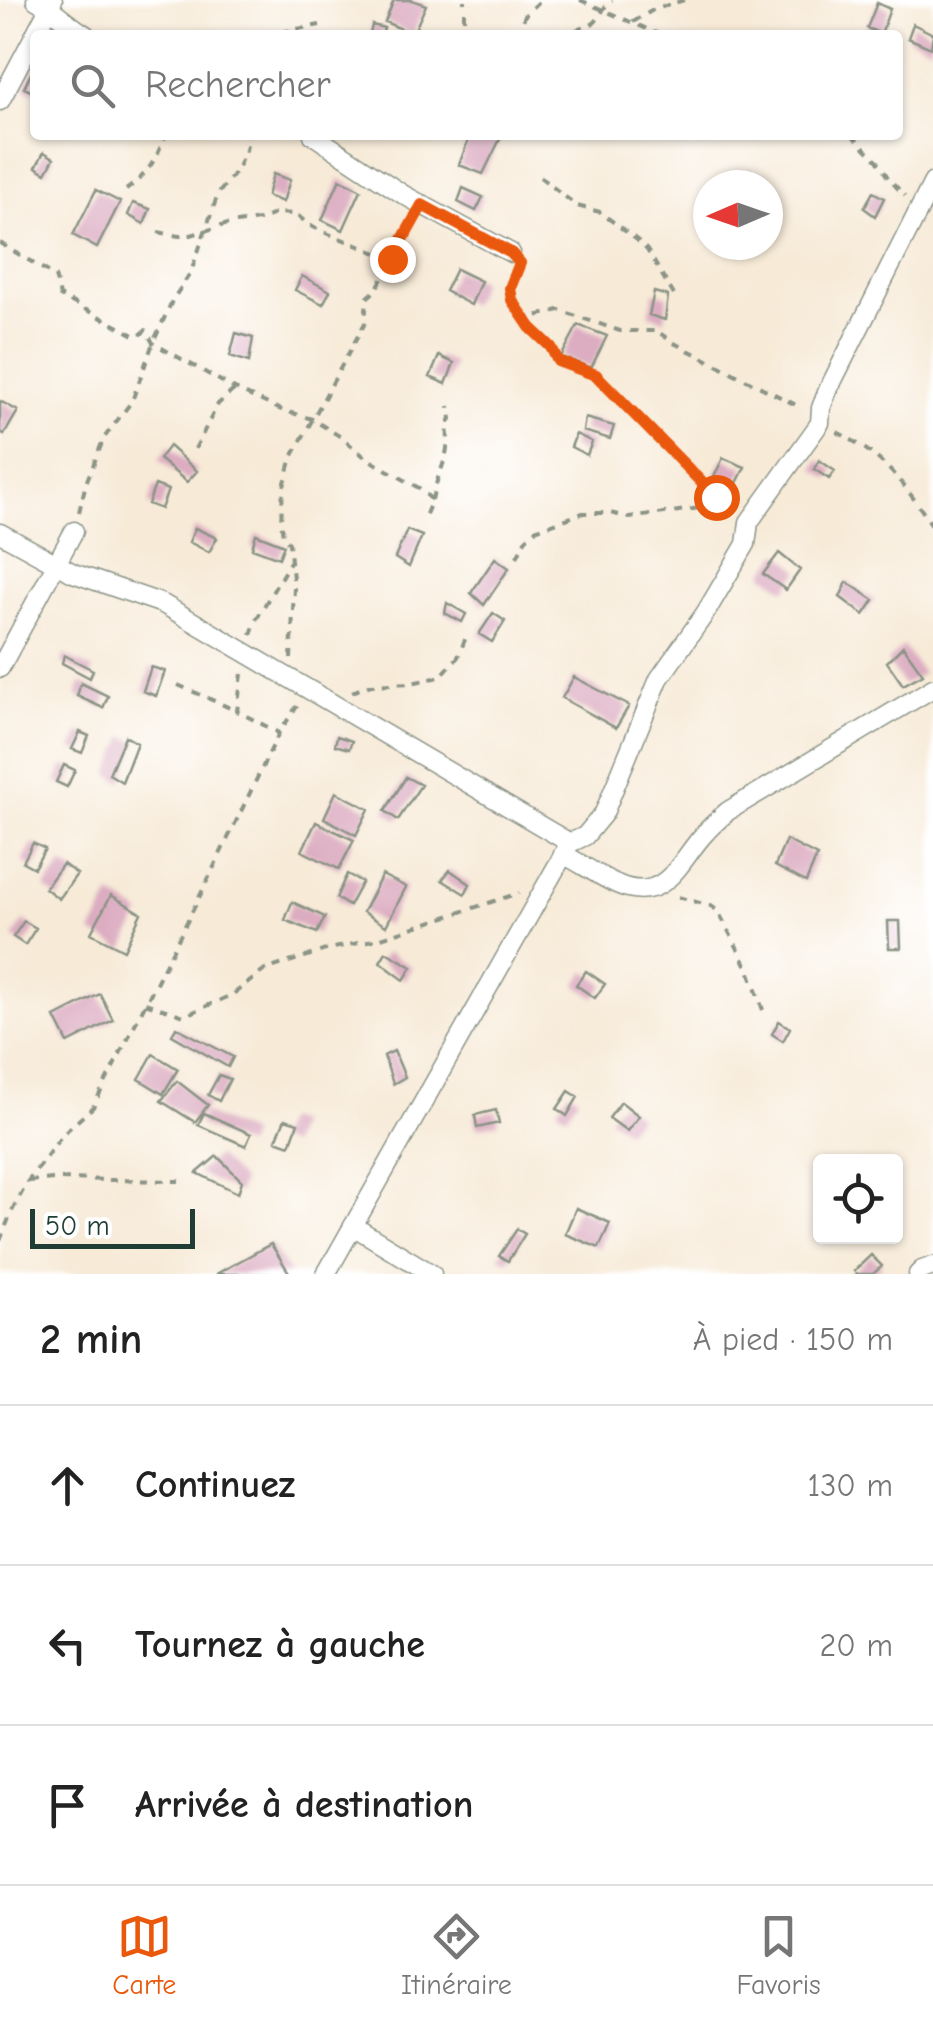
<!DOCTYPE html>
<html lang="fr">
<head>
<meta charset="utf-8">
<style>
  body { margin:0; font-family:"Comic Neue",sans-serif; background:#f6f6f6; color:#222 }
  .controls { position:absolute; right:30px; bottom:30px; display:grid; overflow:hidden; border-radius:10px; box-shadow:0 2px 8px #0004 }
  .controls button { width:90px; height:90px; display:grid; place-items:center; padding:0; border:0; border-bottom:2px solid #e0e0e0; background:#fff; color:#222; font:50px sans-serif }
  .compass { position:absolute; left:693px; top:170px; width:90px; height:90px; border-radius:50%; background:#fff; box-shadow:0 2px 8px #0004; rotate:268deg }
  .scale { position:absolute; left:30px; bottom:25px; width:165px; box-sizing:border-box; padding-left:10px; border:5px solid #1f3d34; border-top:0; font-size:28px; line-height:35px; white-space:nowrap; color:#1f3d34; -webkit-text-stroke:8px #fff; paint-order:stroke }
  .stop { position:absolute; width:30px; height:30px; margin:-22px; border:8px solid #ea580c; border-radius:50%; background:#fff }
  .stop.end { background:#ea580c; border-color:#fff; box-shadow:0 2px 10px #0008 }
  .list { margin:0; padding:0; list-style:none }
  h2 { display:flex; justify-content:space-between; align-items:center; height:130px; margin:0; padding:0 40px; font-size:42px }
  h2 small { font-size:32px; font-weight:400; color:#767676 }
  .list li { display:grid; grid-template-columns:65px 1fr auto; gap:30px; align-items:center; box-sizing:border-box; height:160px; padding:0 40px; border-top:2px solid #e0e0e0 }
  .list b { display:block; font-size:38px; white-space:nowrap }
  .list em { font-size:32px; font-style:normal; color:#767676 }
  .icon { flex:none; width:55px; height:55px; fill:none; stroke:currentColor; stroke-width:2; stroke-linecap:round; stroke-linejoin:round }
  .map { position:relative; flex:none; width:933px; height:1274px; overflow:hidden }
  .search { position:absolute; background:#fff; box-shadow:0 2px 8px #0004; left:30px; right:30px; top:30px; height:110px; display:flex; align-items:center; gap:25px; box-sizing:border-box; padding:0 35px; border-radius:10px; color:#767676; font-size:38px }
  .sheet { height:610px; background:#fff }
  nav { display:flex; justify-content:space-around; align-items:center; box-sizing:border-box; height:140px; border-top:2px solid #e0e0e0; background:#fff; font-size:28px; color:#767676 }
  nav a { display:grid; justify-items:center; gap:5px }
  nav .on { color:#ea580c }
  .map>svg:first-child { display:block }
</style>
</head>
<body>
<div class="map">
<svg width="933" height="1274" viewBox="0 0 933 1274">
  <rect width="100%" height="100%" fill="#fff"/>
  <filter id="ink" filterUnits="userSpaceOnUse"><feTurbulence type="fractalNoise" baseFrequency=".01" numOctaves="2"/><feDisplacementMap in="SourceGraphic" scale="20" xChannelSelector="R" yChannelSelector="G"/><feConvolveMatrix kernelMatrix="1 2 1 2 8 2 1 2 1" color-interpolation-filters="sRGB"/></filter>
  <filter id="wash" filterUnits="userSpaceOnUse"><feTurbulence type="fractalNoise" baseFrequency=".0048" numOctaves="4" result="noise"/><feDisplacementMap in="SourceGraphic" scale="40" xChannelSelector="R" yChannelSelector="G"/><feGaussianBlur stdDeviation="2.25" result="paint"/><feColorMatrix in="noise" values="0 0 0 0 0 0 0 0 0 0 0 0 0 0 0 0 0 1.4 0 .05"/><feComposite in="paint" operator="in"/></filter>
  <g filter="url(#wash)">
    <rect width="100%" height="100%" fill="#f7ead7"/>
    <g id="blocks">
      <path fill="#dcacc1" d="M394 0H412L426 5 413 34 385 22Z
        M877 3 890 9 881 34 867 28Z
        M913 24 933 34 931 48 908 38Z
        M372 25 384 28 382 35 370 34Z
        M35 65V93L24 88Z
        M470 135H502L483 174 459 165Z
        M44 152 54 158 46 173 36 167Z
        M273 174 290 180 283 202 267 196Z
        M340 179 361 190 343 230 322 220Z
        M463 188 483 197 476 211 458 202Z
        M96 190 120 202 97 248 73 235Z
        M873 192 884 198 875 216 864 208Z
        M133 203 150 209 144 224 128 215Z
        M456 269 481 281 471 305 445 291Z
        M302 276 330 291 323 304 295 290Z
        M654 292 668 296 665 320 649 315Z
        M578 325 607 336 591 368 561 357Z
        M236 333 253 338 249 362 230 356Z
        M439 356 454 363 446 384 430 377Z
        M0 401 18 411 4 435 0 432Z
        M585 418 614 426 610 439 583 431Z
        M576 434 592 442 587 455 571 447Z
        M169 446 197 471 187 482 159 459Z
        M723 458 745 467 734 489 713 479Z
        M819 460 835 471 829 479 814 469Z
        M155 485 168 490 161 509 148 504Z
        M195 528 217 538 209 552 189 542Z
        M407 530 422 536 409 567 395 558Z
        M256 534 284 545 279 558 252 548Z
        M779 553 800 570 786 590 763 574Z
        M495 558 509 568 484 605 471 593Z
        M847 582 874 600 864 615 840 597Z
        M447 603 466 614 462 622 445 613Z
        M493 613 505 621 492 642 479 634Z
        M903 646 923 674 903 685 887 662Z
        M64 655 93 670 90 678 62 663Z
        M151 667 165 671 156 696 143 691Z
        M574 677 629 706 616 728 562 698Z
        M81 683 108 696 103 708 77 696Z
        M80 732 89 736 82 753 72 749Z
        M125 736 137 743 122 782 109 774Z
        M337 736 352 741 349 749 335 745Z
        M64 765 75 770 67 787 56 782Z
        M406 777 421 785 398 820 385 811Z
        M336 792 369 809 356 835 324 818Z
        M316 822 354 840 339 869 302 851Z
        M786 840 817 856 806 882 775 866Z
        M33 843 45 849 34 868 23 862Z
        M63 864 77 874 59 899 45 888Z
        M450 870 470 884 465 894 442 880Z
        M347 874 362 882 349 906 336 898Z
        M382 875 406 887 386 926 363 912Z
        M111 895 141 913 124 950 91 933Z
        M292 902 325 917 317 933 285 920Z
        M24 921 36 928 25 945 13 937Z
        M888 921H900L901 948H889Z
        M386 952 412 967 404 980 380 962Z
        M586 971 605 984 595 998 576 985Z
        M100 994 113 1020 68 1043 55 1017Z
        M779 1021 790 1028 783 1041 772 1034Z
        M176 1027 233 1057 228 1067 172 1035Z
        M394 1051 405 1077 393 1084 384 1056Z
        M153 1054 178 1069 163 1094 139 1079Z
        M219 1075 230 1079 219 1101 208 1095Z
        M177 1081 208 1105 195 1122 161 1101Z
        M569 1091 578 1097 567 1116 557 1109Z
        M621 1102 639 1116 627 1131 609 1118Z
        M496 1110 499 1123 477 1128 475 1115Z
        M204 1113 251 1134 246 1146 198 1125Z
        M285 1119 298 1123 290 1145 276 1140Z
        M217 1156 242 1181 238 1193 197 1173Z
        M576 1208 610 1223 599 1248 565 1234Z
        M517 1229 525 1234 508 1261 499 1256Z
        M271 1244 290 1274H216Z
        M871 1255 882 1266 873 1274H857L854 1271Z"/>
    </g>
  </g>
  <g filter="url(#ink)">
    <use href="#blocks" fill-opacity="0" stroke="#8b9486" stroke-width="2.5"/>
    <g fill="none" stroke-linecap="round" stroke-linejoin="round">
      <g stroke="#8b9486" stroke-width="21">
        <path id="minor" d="M36 0C55 9 68 25 86 35
          M0 101 53 0
          M313 135 404 195 511 253
          M0 533 73 573 163 604 570 843
          M0 668 74 531
          M563 854C582 864 600 877 619 885 666 904 679 861 705 833 712 825 720 818 728 811L933 688
          M353 1226 432 1274
          M326 1274 570 843 585 836 604 813 659 679 706 612 746 544 749 522 820 423 821 408 828 390 933 182
          M918 1274 922 1270 933 1266"/>
      </g>
      <path stroke="#8b9486" stroke-width="4" stroke-dasharray="8 8" stroke-linecap="butt" d="M580 0 661 35
        M633 22 653 10 684 0
        M284 35 286 31 320 25
        M464 35V0
        M518 35 525 15 541 0
        M561 35C571 29 586 30 595 22 603 14 602 7 612 0
        M852 135 877 160 889 179 905 196
        M540 177 577 206 600 212 637 240 647 250 674 295
        M126 190C147 175 157 159 165 135
        M158 232 179 236 191 235 228 224 259 220 277 213 296 214 309 225 324 232 392 259
        M0 243 55 276 60 296 138 337 146 330 153 343 235 389 279 409 312 419 341 437 366 458 419 488 432 500 423 521
        M515 273C507 296 512 300 524 319L559 310 620 331H657L672 342 800 407
        M526 321 551 347 557 361 596 375 689 471 733 510
        M837 432C884 456 904 483 933 527
        M195 449 218 404 235 389
        M432 500C438 468 451 461 447 424L451 419 449 406
        M79 512 86 483 104 438 132 401 153 343 172 301 191 272 218 194 236 171 246 150 249 135
        M517 557 526 539 535 530 583 513H611L629 518 700 508 714 498
        M251 635 256 620 291 560
        M291 659 294 587 289 543 283 536 281 520 283 490 292 457 365 323 367 298 376 290 413 220
        M242 674 237 711 279 733
        M178 685 237 711
        M352 692 371 685 411 683 440 677 458 657 466 637
        M678 897 711 906 718 911 749 970 763 1010
        M145 1003 184 1016 232 995 265 970 329 949 378 939 519 893
        M29 1181 54 1179 179 1181
        M0 1241 11 1213 28 1181 63 1134 93 1107 196 904 279 733 297 706"/>
      <use href="#minor" stroke="#fff" stroke-width="18"/>
    </g>
  </g>
  <g fill="none" stroke-linecap="round" stroke-linejoin="round" filter="url(#ink)">
    <path stroke="#ea580c" stroke-width="12" d="M392 259 422 205 511 253 520 263 510 288 512 300 530 327 551 347 558 361 596 375 716 497"/>
  </g>
</svg>
<div class="controls">
<button><svg class="icon" aria-label="locate" viewBox="0 0 24 24"><circle cx="12" cy="12" r="6"/><path d="M12 2v4M12 18v4M2 12h4M18 12h4"/></svg></button>
</div>
<svg class="compass" viewBox="-18 -18 36 36"><path d="M0-13l5 13h-10z" fill="#e53935"/><path d="M0 13l5-13h-10z" fill="#767676"/></svg>
<div class="scale">50 m</div>
<div class="stop" style="left:716px;top:497px"></div>
<div class="stop end" style="left:392px;top:259px"></div>
<div class="search"><svg class="icon" aria-label="search" viewBox="0 0 24 24"><circle cx="10" cy="10" r="6"/><path d="M15 15l6 6"/></svg>Rechercher</div>
</div>
<section class="sheet">
<h2>2 min<small>À pied · 150 m</small></h2>
<ul class="list">
<li><svg class="icon" aria-label="ahead" viewBox="0 0 24 24"><path d="M12 20V5M6 11l6-6 6 6"/></svg><div><b>Continuez</b></div><em>130 m</em></li>
<li><svg class="icon" aria-label="left" viewBox="0 0 24 24"><path d="M17 20v-9H6M10 6l-5 5 5 5"/></svg><div><b>Tournez à gauche</b></div><em>20 m</em></li>
<li><svg class="icon" aria-label="arrive" viewBox="0 0 24 24"><path d="M6 21V4h12l-3 4 3 4H6"/></svg><div><b>Arrivée à destination</b></div></li>
</ul>
</section>
<nav>
<a class="on"><svg class="icon" aria-label="map" viewBox="0 0 24 24"><path d="M3 6l6-2 6 2 6-2v14l-6 2-6-2-6 2zM9 4v14M15 6v14"/></svg>Carte</a>
<a><svg class="icon" aria-label="directions" viewBox="0 0 24 24"><path d="M12 3l9 9-9 9-9-9zM9 14v-3h6M13 9l2 2-2 2"/></svg>Itinéraire</a>
<a><svg class="icon" aria-label="saved" viewBox="0 0 24 24"><path d="M7 4h10v16l-5-4-5 4z"/></svg>Favoris</a>
</nav>
</body>
</html>
